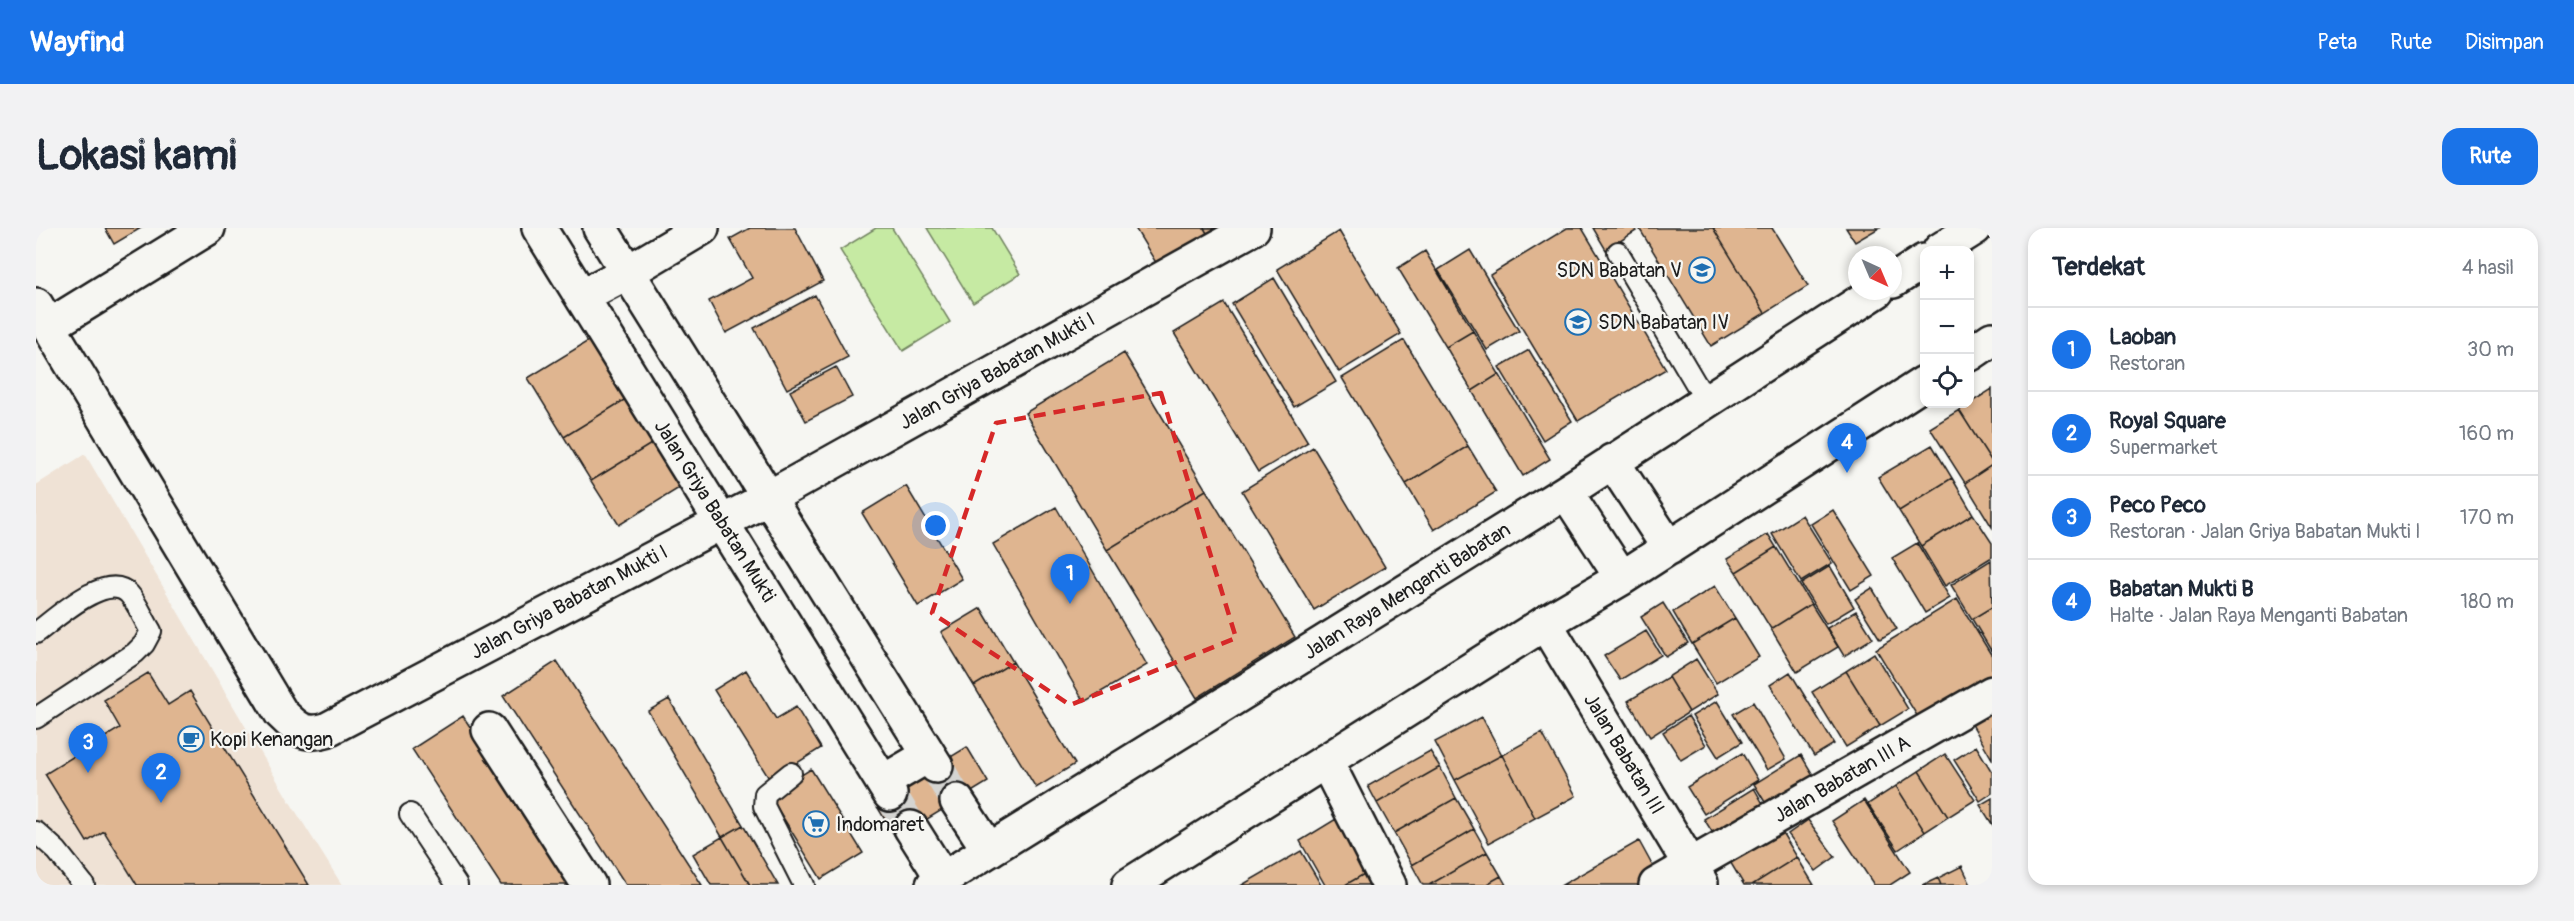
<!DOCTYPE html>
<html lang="id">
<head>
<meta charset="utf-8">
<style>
  body { margin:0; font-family:Pangolin,sans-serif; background:#f2f2f3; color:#1f2937 }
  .controls { position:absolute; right:18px; top:18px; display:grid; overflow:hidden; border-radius:12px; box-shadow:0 3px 9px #0003 }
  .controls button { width:54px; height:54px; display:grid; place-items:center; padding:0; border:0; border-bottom:2px solid #e0e1e3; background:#fff; color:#1f2937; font:30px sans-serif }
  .compass { position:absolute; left:1812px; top:18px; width:54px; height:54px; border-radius:50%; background:#fff; box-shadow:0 3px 9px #0003; rotate:136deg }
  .you { position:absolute; left:900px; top:298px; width:21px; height:21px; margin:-15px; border:4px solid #fff; border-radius:50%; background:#1a73e8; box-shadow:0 0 0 9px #1a73e833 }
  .badge { display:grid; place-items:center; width:39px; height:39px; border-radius:50%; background:#1a73e8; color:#fff; font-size:20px; font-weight:700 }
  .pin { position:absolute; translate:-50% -50px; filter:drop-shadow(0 2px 3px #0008) }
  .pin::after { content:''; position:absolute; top:32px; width:21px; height:18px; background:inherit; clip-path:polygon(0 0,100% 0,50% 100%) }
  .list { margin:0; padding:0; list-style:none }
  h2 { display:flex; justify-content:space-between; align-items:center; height:78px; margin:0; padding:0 24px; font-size:26px }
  h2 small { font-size:20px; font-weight:400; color:#747a83 }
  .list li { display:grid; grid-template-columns:39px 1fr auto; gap:18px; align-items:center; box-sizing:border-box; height:84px; padding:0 24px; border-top:2px solid #e0e1e3 }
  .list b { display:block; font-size:22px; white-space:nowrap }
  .list p { margin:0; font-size:20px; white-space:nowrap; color:#747a83 }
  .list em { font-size:20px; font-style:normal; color:#747a83 }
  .icon { flex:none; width:33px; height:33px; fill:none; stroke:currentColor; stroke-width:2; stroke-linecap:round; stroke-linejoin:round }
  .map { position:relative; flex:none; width:1956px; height:657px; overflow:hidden; border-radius:18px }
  header { display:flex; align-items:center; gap:36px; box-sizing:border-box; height:84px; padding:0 30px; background:#1a73e8; color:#fff }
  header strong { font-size:28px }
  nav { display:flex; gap:33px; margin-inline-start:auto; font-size:21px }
  .intro { display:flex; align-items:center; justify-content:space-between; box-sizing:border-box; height:144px; padding:0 36px }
  h1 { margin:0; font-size:42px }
  .button { padding:15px 27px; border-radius:18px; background:#1a73e8; color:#fff; font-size:21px; font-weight:700 }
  main { display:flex; gap:36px; padding:0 36px }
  aside { flex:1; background:#fff; border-radius:18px; box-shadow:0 3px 9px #0003 }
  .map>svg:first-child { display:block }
</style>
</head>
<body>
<header>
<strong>Wayfind</strong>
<nav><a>Peta</a><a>Rute</a><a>Disimpan</a></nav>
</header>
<div class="intro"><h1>Lokasi kami</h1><a class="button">Rute</a></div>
<main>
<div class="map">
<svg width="1956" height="657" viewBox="0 0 1956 657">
  <rect width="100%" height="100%" fill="#f6f6f2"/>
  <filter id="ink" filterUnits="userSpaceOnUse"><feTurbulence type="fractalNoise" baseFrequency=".0167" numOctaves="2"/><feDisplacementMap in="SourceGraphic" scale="12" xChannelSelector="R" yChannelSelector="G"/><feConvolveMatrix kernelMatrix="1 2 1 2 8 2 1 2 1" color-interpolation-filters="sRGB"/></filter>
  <g filter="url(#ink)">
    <path fill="#efe2d5" d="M49 226 252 571 306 657H0V257Z"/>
    <path fill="#c6eaa3" stroke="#718360" stroke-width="1.5" d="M840 0H856L914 94 867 123 804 22Z
      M891 0H956L984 46 937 75Z"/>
    <path fill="#dfb590" stroke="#1c1c1c" stroke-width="1.5" d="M69 0H105L78 16Z
      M714 0H759L787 53 690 105 673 73 716 50 694 11Z
      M1099 0H1168L1175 12 1125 43Z
      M1168 0H1194L1175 12Z
      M1531 0H1546L1630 141 1542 193 1454 47Z
      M1557 0H1598L1600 3 1570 22Z
      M1603 0H1677L1729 85 1675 118Z
      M1677 0H1736L1772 58 1729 85Z
      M1810 0H1843L1819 14Z
      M1303 3 1365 106 1303 144 1241 41Z
      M1434 22 1483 103 1451 122 1402 42Z
      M1389 23 1437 103 1410 119 1362 40Z
      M1238 50 1300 154 1258 179 1196 76Z
      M779 67 812 129 751 161 718 100Z
      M1188 75 1272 214 1222 244 1138 105Z
      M1437 103 1463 146 1436 163 1410 119Z
      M557 110 593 169 528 209 492 150Z
      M1368 112 1432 218 1370 256 1306 150Z
      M1493 122 1536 193 1507 212 1463 139Z
      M1088 125 1170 262 1071 322 989 185Z
      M800 139 816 169 770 193 754 163Z
      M1463 146 1514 231 1487 248 1436 163Z
      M1956 161V234L1923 182Z
      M593 169 620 213 555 253 528 209Z
      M1923 182 1956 234V237L1929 255 1894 200Z
      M620 213 648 257 583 297 555 253Z
      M1896 217 1916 250 1863 283 1842 249Z
      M1432 218 1460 264 1398 302 1370 256Z
      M1277 219 1349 339 1278 382 1206 263Z
      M1956 237V299L1929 255Z
      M1916 250 1937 286 1885 318 1863 283Z
      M870 258 926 351 882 378 826 285Z
      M1170 262 1259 409 1161 470 1071 322Z
      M1020 279 1111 437 1048 474 957 316Z
      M1797 282 1838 348 1815 362 1775 296Z
      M1937 286 1956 315V329L1909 358 1885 318Z
      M1766 287 1796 335 1765 354 1736 306Z
      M1732 306 1740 319 1700 344 1691 331Z
      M1881 315 1914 370 1889 385 1856 330Z
      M1740 319 1775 376 1735 401 1700 344Z
      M1955 332 1956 379 1936 391 1915 357Z
      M1794 338 1818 379 1790 396 1765 356Z
      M1679 358 1699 390 1656 416 1637 384Z
      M1836 360 1861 401 1844 411 1819 371Z
      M1921 371 1956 428V457L1888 499 1840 421Z
      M1627 375 1652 415 1630 429 1605 389Z
      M1775 376 1802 419 1761 444 1735 401Z
      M1956 379V424L1936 391Z
      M945 380 977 434 938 458 905 404Z
      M1820 383 1837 410 1808 428 1791 400Z
      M1699 390 1723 429 1680 455 1656 416Z
      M1610 403 1625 427 1584 452 1568 428Z
      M1838 425 1872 481 1844 498 1810 443Z
      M1660 431 1682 466 1653 484 1632 449Z
      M521 433 666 657H590L467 468Z
      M977 434 1039 536 1000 560 938 458Z
      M710 442 740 491 760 479 785 520 734 552 678 462Z
      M1810 443 1844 498 1810 519 1776 464Z
      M1754 444 1798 516 1778 528 1734 457Z
      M112 445 132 477 154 463 273 657H101L68 603 51 614 9 546 84 500 68 472Z
      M1632 449 1653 484 1614 509 1592 473Z
      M633 471 707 597 686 609 612 483Z
      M1681 473 1706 514 1682 529 1656 488Z
      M1717 474 1750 531 1731 542 1697 486Z
      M1956 478V531L1933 491Z
      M427 488 536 657H465L376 521Z
      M1652 488 1670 517 1645 532 1627 504Z
      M1446 489 1466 527 1419 552 1399 514Z
      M1506 505 1540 568 1499 590 1466 527Z
      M1940 518 1956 544V565L1944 573 1918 532Z
      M931 519 952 554 860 610 839 575Z
      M1394 523 1404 539 1341 575 1332 558Z
      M1706 525 1722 552 1668 586 1651 559Z
      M1909 526 1939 572 1912 589 1883 543Z
      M1466 527 1499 590 1453 615 1419 552Z
      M1765 527 1785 560 1738 589 1718 556Z
      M1404 539 1420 570 1358 605 1341 575Z
      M775 541 827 625 785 651 733 567Z
      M1883 543 1912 589 1889 604 1860 558Z
      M1860 558 1889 604 1862 622 1832 576Z
      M1718 560 1734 588 1685 618 1668 591Z
      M1420 570 1438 601 1376 637 1358 605Z
      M1956 570V596L1944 577Z
      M1828 572 1874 644 1854 657H1838L1796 593Z
      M1300 591 1330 645 1309 657H1289L1264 613Z
      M1772 592 1799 629 1780 643 1752 606Z
      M707 597 742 657H714L686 609Z
      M1438 601 1451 624 1393 657H1387L1376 637Z
      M1744 601 1761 629 1716 657H1708L1693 632Z
      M686 609 714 657H675L657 626Z
      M1603 613 1621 646 1603 657H1526Z
      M1265 623 1285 657H1206Z
      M1451 624 1465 648 1449 657H1393Z
      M1761 629 1778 657H1716Z
      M1926 638 1935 657H1905L1902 650Z
      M1330 645 1337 657H1309Z
      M1465 648 1470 657H1449Z
      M1902 650 1905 657H1887Z"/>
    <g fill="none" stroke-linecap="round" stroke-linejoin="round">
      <path stroke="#d5d5d2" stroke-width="33" stroke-dasharray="33 16" stroke-linecap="butt" d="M900 538 921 573
        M854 566 875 600"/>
      <g stroke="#1c1c1c" stroke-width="24">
        <path id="service" d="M1582 24 1670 173
          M0 405C19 391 71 342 93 366 102 376 108 392 115 403L108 416 99 425 0 490
          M755 545 729 566 728 578 768 657
          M374 586 421 657
          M0 604 21 623 48 657"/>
      </g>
      <g stroke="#1c1c1c" stroke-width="38">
        <path id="minor" d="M503 0 854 566
          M564 0 900 538
          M546 68 592 44 666 0
          M0 77 245 485C259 499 268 509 290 502L732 270 1217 0
          M13 98 172 0
          M1509 395 1665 655
          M453 502 553 657
          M1290 533 1353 657
          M847 554 893 527
          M921 573 953 622
          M875 600 907 651
          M1620 657 1956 465"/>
      </g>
      <g stroke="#1c1c1c" stroke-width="38">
        <path id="secondary" d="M1904 22 1939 0
          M1857 53 1888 33
          M1934 126 1956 111
          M1576 233 1633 320
          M1530 264 1586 350
          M897 657 1530 264 1841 63
          M1093 657 1509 395 1586 350 1888 155"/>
      </g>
      <use href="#service" stroke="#f6f6f2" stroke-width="20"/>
      <use href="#minor" stroke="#f6f6f2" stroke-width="33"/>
      <use href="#secondary" stroke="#f6f6f2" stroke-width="33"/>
    </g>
  </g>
  <path fill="none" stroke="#d62828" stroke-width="4.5" stroke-dasharray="12 8" stroke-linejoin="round" d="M1125 165 1200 410 1034 477 896 385 960 195Z"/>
  <defs>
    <g id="school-ring" transform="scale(1.35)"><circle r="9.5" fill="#f6f6f2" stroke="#1f6fb2" stroke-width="1.5"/><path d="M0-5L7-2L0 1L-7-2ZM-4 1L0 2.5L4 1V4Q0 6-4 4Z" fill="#1f6fb2"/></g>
    <g id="cafe-ring" transform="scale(1.35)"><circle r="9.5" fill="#f6f6f2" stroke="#1f6fb2" stroke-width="1.5"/><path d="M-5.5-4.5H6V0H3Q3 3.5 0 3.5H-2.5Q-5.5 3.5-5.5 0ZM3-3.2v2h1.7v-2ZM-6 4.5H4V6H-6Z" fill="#1f6fb2"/></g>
    <g id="supermarket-ring" transform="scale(1.35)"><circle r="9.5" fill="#f6f6f2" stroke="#1f6fb2" stroke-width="1.5"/><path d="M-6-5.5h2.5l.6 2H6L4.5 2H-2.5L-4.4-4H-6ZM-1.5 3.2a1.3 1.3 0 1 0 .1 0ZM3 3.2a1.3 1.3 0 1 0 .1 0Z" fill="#1f6fb2"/></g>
  </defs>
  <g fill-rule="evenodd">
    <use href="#school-ring" x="1666" y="42"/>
    <use href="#school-ring" x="1542" y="94"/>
    <use href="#cafe-ring" x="155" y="511"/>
    <use href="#supermarket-ring" x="780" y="596"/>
  </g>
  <g text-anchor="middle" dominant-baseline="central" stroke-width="4.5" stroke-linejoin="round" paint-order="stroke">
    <g font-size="20" fill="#1c1c1c" stroke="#f6f6f2" text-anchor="start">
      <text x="1646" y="42" text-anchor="end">SDN Babatan V</text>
      <text x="1562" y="94">SDN Babatan IV</text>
      <text x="174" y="511">Kopi Kenangan</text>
      <text x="800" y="596">Indomaret</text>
    </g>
    <g font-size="20" fill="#1c1c1c" stroke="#f6f6f2">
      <text transform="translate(961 143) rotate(-29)">Jalan Griya Babatan Mukti I</text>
      <text transform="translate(679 283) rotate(58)">Jalan Griya Babatan Mukti</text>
      <text transform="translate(1371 363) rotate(-32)">Jalan Raya Menganti Babatan</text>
      <text transform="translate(533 374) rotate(-28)">Jalan Griya Babatan Mukti I</text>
      <text transform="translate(1588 526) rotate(59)">Jalan Babatan III</text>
      <text transform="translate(1806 551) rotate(-30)">Jalan Babatan III A</text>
    </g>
  </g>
</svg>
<div class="controls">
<button>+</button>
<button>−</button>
<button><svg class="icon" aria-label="locate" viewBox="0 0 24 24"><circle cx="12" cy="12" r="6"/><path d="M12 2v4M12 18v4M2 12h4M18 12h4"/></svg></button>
</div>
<svg class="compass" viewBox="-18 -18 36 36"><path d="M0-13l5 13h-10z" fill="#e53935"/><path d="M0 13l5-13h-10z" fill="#747a83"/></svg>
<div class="you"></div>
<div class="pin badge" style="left:1034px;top:376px">1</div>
<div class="pin badge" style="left:125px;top:575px">2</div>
<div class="pin badge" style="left:52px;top:545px">3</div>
<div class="pin badge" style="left:1811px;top:245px">4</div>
</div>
<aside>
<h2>Terdekat<small>4 hasil</small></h2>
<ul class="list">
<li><span class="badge">1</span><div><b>Laoban</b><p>Restoran</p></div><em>30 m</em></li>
<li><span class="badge">2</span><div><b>Royal Square</b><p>Supermarket</p></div><em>160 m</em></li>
<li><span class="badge">3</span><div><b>Peco Peco</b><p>Restoran · Jalan Griya Babatan Mukti I</p></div><em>170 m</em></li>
<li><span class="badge">4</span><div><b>Babatan Mukti B</b><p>Halte · Jalan Raya Menganti Babatan</p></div><em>180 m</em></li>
</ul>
</aside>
</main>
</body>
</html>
